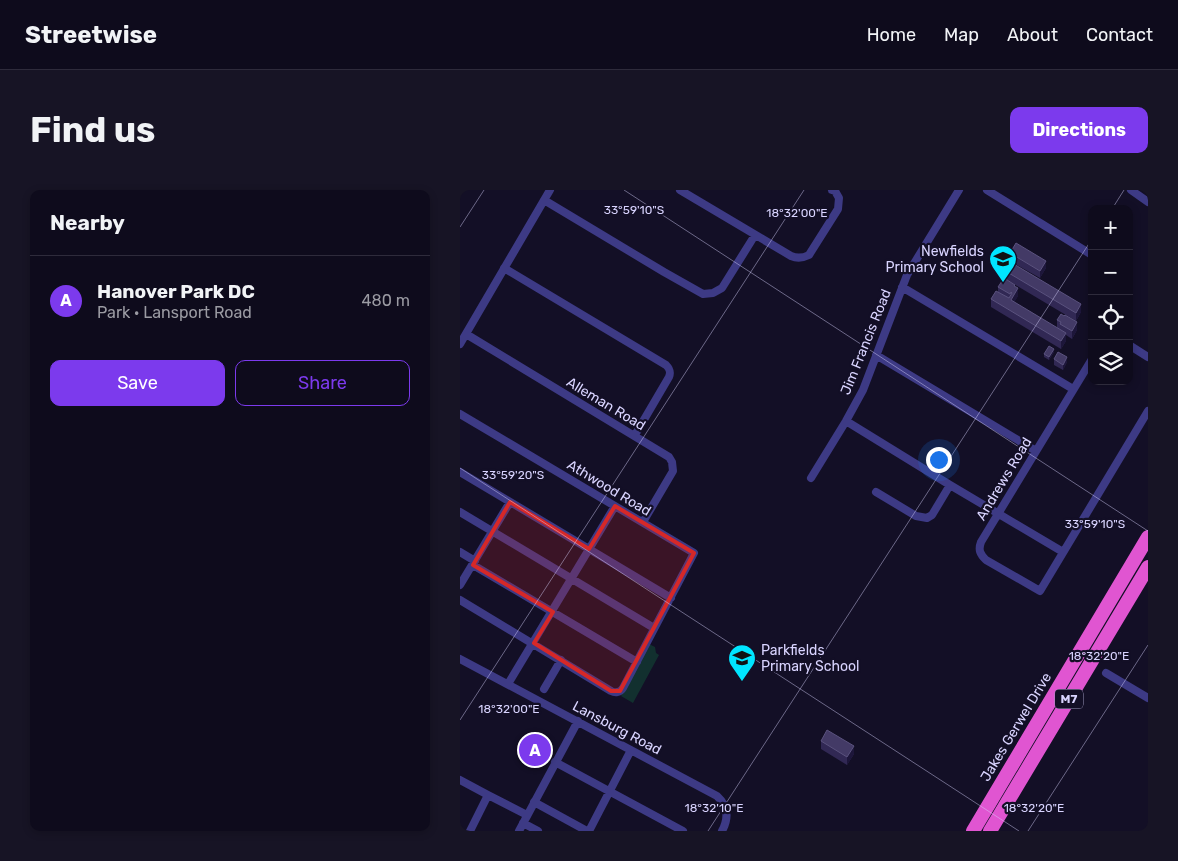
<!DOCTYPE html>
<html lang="en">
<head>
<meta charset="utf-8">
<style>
  body { margin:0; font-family:Rubik,sans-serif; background:#171425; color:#f1f3f6 }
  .controls { position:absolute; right:15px; top:15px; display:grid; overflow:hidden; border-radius:10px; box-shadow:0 2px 8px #0003 }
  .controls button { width:45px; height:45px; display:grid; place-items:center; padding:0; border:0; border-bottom:1px solid #2e2b3b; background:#0e0b1c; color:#f1f3f6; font:25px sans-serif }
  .you { position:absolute; left:478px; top:269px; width:18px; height:18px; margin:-12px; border:4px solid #fff; border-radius:50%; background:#1a73e8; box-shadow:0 0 0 8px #1a73e833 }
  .badge { display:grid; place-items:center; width:32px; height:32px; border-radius:50%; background:#7c3aed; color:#fff; font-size:16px; font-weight:700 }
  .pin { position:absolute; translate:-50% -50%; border:2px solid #fff; box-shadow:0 1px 5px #0006 }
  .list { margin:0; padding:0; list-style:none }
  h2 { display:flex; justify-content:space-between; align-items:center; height:65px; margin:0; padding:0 20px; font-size:21px }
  h2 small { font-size:16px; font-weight:400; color:#9b9ba3 }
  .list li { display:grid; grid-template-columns:32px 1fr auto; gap:15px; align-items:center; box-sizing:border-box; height:90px; padding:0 20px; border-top:1px solid #2e2b3b }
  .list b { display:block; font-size:19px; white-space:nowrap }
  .list p { margin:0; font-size:16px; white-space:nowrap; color:#9b9ba3 }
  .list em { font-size:16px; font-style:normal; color:#9b9ba3 }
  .actions { display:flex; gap:10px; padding:15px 20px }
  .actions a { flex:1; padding:11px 0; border:1px solid #7c3aed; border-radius:10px; text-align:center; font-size:18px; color:#7c3aed }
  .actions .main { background:#7c3aed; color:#fff }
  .icon { flex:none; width:28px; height:28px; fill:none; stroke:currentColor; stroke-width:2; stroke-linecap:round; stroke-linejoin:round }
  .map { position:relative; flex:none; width:688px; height:641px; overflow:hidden; border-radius:10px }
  header { display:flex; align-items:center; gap:30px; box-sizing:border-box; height:70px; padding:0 25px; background:#0e0b1c; border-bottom:1px solid #2e2b3b }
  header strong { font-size:24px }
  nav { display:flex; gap:28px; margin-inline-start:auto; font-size:18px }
  .intro { display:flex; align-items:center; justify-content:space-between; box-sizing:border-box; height:120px; padding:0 30px }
  h1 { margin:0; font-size:35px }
  .button { padding:12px 22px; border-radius:10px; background:#7c3aed; color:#fff; font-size:18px; font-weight:700 }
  main { display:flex; gap:30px; padding:0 30px }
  aside { flex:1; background:#0e0b1c; border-radius:10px; box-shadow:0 2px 8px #0003 }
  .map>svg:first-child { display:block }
</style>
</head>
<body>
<header>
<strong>Streetwise</strong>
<nav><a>Home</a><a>Map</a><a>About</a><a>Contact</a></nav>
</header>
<div class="intro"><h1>Find us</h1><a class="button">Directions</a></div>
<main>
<aside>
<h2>Nearby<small></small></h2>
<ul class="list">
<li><span class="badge">A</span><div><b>Hanover Park DC</b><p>Park · Lansport Road</p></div><em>480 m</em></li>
</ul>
<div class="actions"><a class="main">Save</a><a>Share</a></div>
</aside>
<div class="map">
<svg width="688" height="641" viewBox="0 0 688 641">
  <rect width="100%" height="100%" fill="#130f26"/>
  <path fill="#12302f" d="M189 454 195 457 196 463 199 465 173 513 161 506Z"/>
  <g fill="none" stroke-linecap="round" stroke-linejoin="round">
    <path stroke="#3d3a85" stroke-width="8" d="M220 0 331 66C338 69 343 68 349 65L378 19 379 8 375 1 372 0
      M527 0 632 65
      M671 0 688 12
      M84 10 204 82 243 104 253 103 262 98 295 45
      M44 78 206 175C210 179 211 182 209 187L175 245
      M442 97 613 199
      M6 144 209 267 212 272 213 281 183 332
      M0 154 90 0
      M669 155 688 167
      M416 165 576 261
      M632 169 521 352C518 360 520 364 526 370L580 401 688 221
      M0 224 234 363 163 498C160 503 155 503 151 501L0 410
      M386 231 490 295 603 362
      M0 282 211 408
      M351 288 386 231 403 200 447 85 499 0
      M416 302 456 326 467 328 472 325 490 295
      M0 322 194 438
      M0 362 15 371
      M13 375 177 472
      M0 395 50 312
      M0 469 257 606C268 616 269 628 262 641
      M646 483 688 508
      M48 494 155 316
      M84 499 101 470
      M95 572 223 641
      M0 590 28 605 67 625
      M74 612 127 641
      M63 633 78 641
      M10 641 28 605
      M59 641 118 531
      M129 641 171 560"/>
    <path stroke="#e055d1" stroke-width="14" d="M513 641 688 347
      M530 641 688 377"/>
  </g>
  <path fill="#312854" d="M550 63 586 78 580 88 550 71Z
    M542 79 621 122 616 131 542 87Z
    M538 97H555L558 106 554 112 597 138V130L617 140 612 149 606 145V151L601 159 531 117V109L538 102Z
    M594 162 589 170 584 167V164Z
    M594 169 607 172 603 180 594 175Z
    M361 551 394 564 387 575 361 559Z"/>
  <path fill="#1d163a" d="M586 71V78L580 88V81Z
    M555 95V102L558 98V106L551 118V110Z
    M621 114V122L616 131V123Z
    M617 132V140L612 149V141Z
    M606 143V151L601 159V151Z
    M594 159V162L589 170V167Z
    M607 167V172L603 180V175Z
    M394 556V564L387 575V567Z"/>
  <path fill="#433a66" stroke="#5a527e" d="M556 53 586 71 580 81 550 63Z
    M547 70 621 114 616 123 542 79Z
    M544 88 555 95 554 96 558 98 551 110 606 143 601 151 531 109 536 101 549 108 552 103 551 102 550 104 538 97Z
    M601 124 604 126 605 125 617 132 612 141 600 134 601 132 597 130Z
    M589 156 594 159 589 167 584 164Z
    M598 162 607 167 603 175 594 169Z
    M367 540 394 556 387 567 361 551Z"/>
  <path fill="#d62828" fill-opacity="0.2" stroke="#d62828" stroke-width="4" stroke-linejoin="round" d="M50 312 129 359 155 316 234 363 160 501H151L74 453 93 422 13 375Z"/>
  <path fill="none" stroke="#d9d4ff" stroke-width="1" stroke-opacity="0.45" d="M164 0 688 341M652 19 664 0M0 37 24 0M0 278 559 641M0 530 344 0M248 641 632 49M568 641 688 455"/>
  <defs>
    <g id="school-pin" transform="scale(1.4375)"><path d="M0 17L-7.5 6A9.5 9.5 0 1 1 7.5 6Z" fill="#00e5ff" stroke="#130f26"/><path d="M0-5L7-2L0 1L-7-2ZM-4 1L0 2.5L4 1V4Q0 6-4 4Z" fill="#111"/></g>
  </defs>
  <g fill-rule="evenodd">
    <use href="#school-pin" x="543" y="69"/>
    <use href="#school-pin" x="282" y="468"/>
  </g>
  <g text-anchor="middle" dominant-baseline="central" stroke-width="4.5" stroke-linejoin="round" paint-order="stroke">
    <rect fill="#130f26" stroke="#9e99be" stroke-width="1" x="595" y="499.5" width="28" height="19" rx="4"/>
    <g font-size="12" font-weight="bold" fill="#d9d4ff">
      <text x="609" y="509">M7</text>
    </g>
    <g font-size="14" fill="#d9d4ff" stroke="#130f26" text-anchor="end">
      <text x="524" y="61">Newfields<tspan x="524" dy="16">Primary School</tspan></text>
      <text x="301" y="460" text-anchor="start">Parkfields<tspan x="301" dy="16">Primary School</tspan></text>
    </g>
    <g font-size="14" fill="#d9d4ff" stroke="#130f26">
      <text transform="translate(406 152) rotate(-68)">Jim Francis Road</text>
      <text transform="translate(146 214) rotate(31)">Alleman Road</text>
      <text transform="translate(544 289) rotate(-59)">Andrews Road</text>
      <text transform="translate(149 298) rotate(31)">Athwood Road</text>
      <text transform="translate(556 537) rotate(-59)">Jakes Gerwel Drive</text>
      <text transform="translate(157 538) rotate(28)">Lansburg Road</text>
    </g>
  </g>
  <g font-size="12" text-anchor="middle" fill="#d9d4ff" stroke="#130f26" stroke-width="4.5" stroke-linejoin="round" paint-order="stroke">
    <text x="174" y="24">33°59'10"S</text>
    <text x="337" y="27">18°32'00"E</text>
    <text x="53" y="289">33°59'20"S</text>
    <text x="635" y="338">33°59'10"S</text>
    <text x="639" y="470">18°32'20"E</text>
    <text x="49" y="523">18°32'00"E</text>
    <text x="254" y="622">18°32'10"E</text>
    <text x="574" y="622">18°32'20"E</text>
  </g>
</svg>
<div class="controls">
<button>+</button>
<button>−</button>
<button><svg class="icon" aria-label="locate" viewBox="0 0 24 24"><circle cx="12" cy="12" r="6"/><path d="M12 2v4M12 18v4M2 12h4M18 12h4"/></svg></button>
<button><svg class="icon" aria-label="layers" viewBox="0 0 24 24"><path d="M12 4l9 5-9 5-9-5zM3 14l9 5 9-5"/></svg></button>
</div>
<div class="you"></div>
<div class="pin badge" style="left:75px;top:560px">A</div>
</div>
</main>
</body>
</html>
